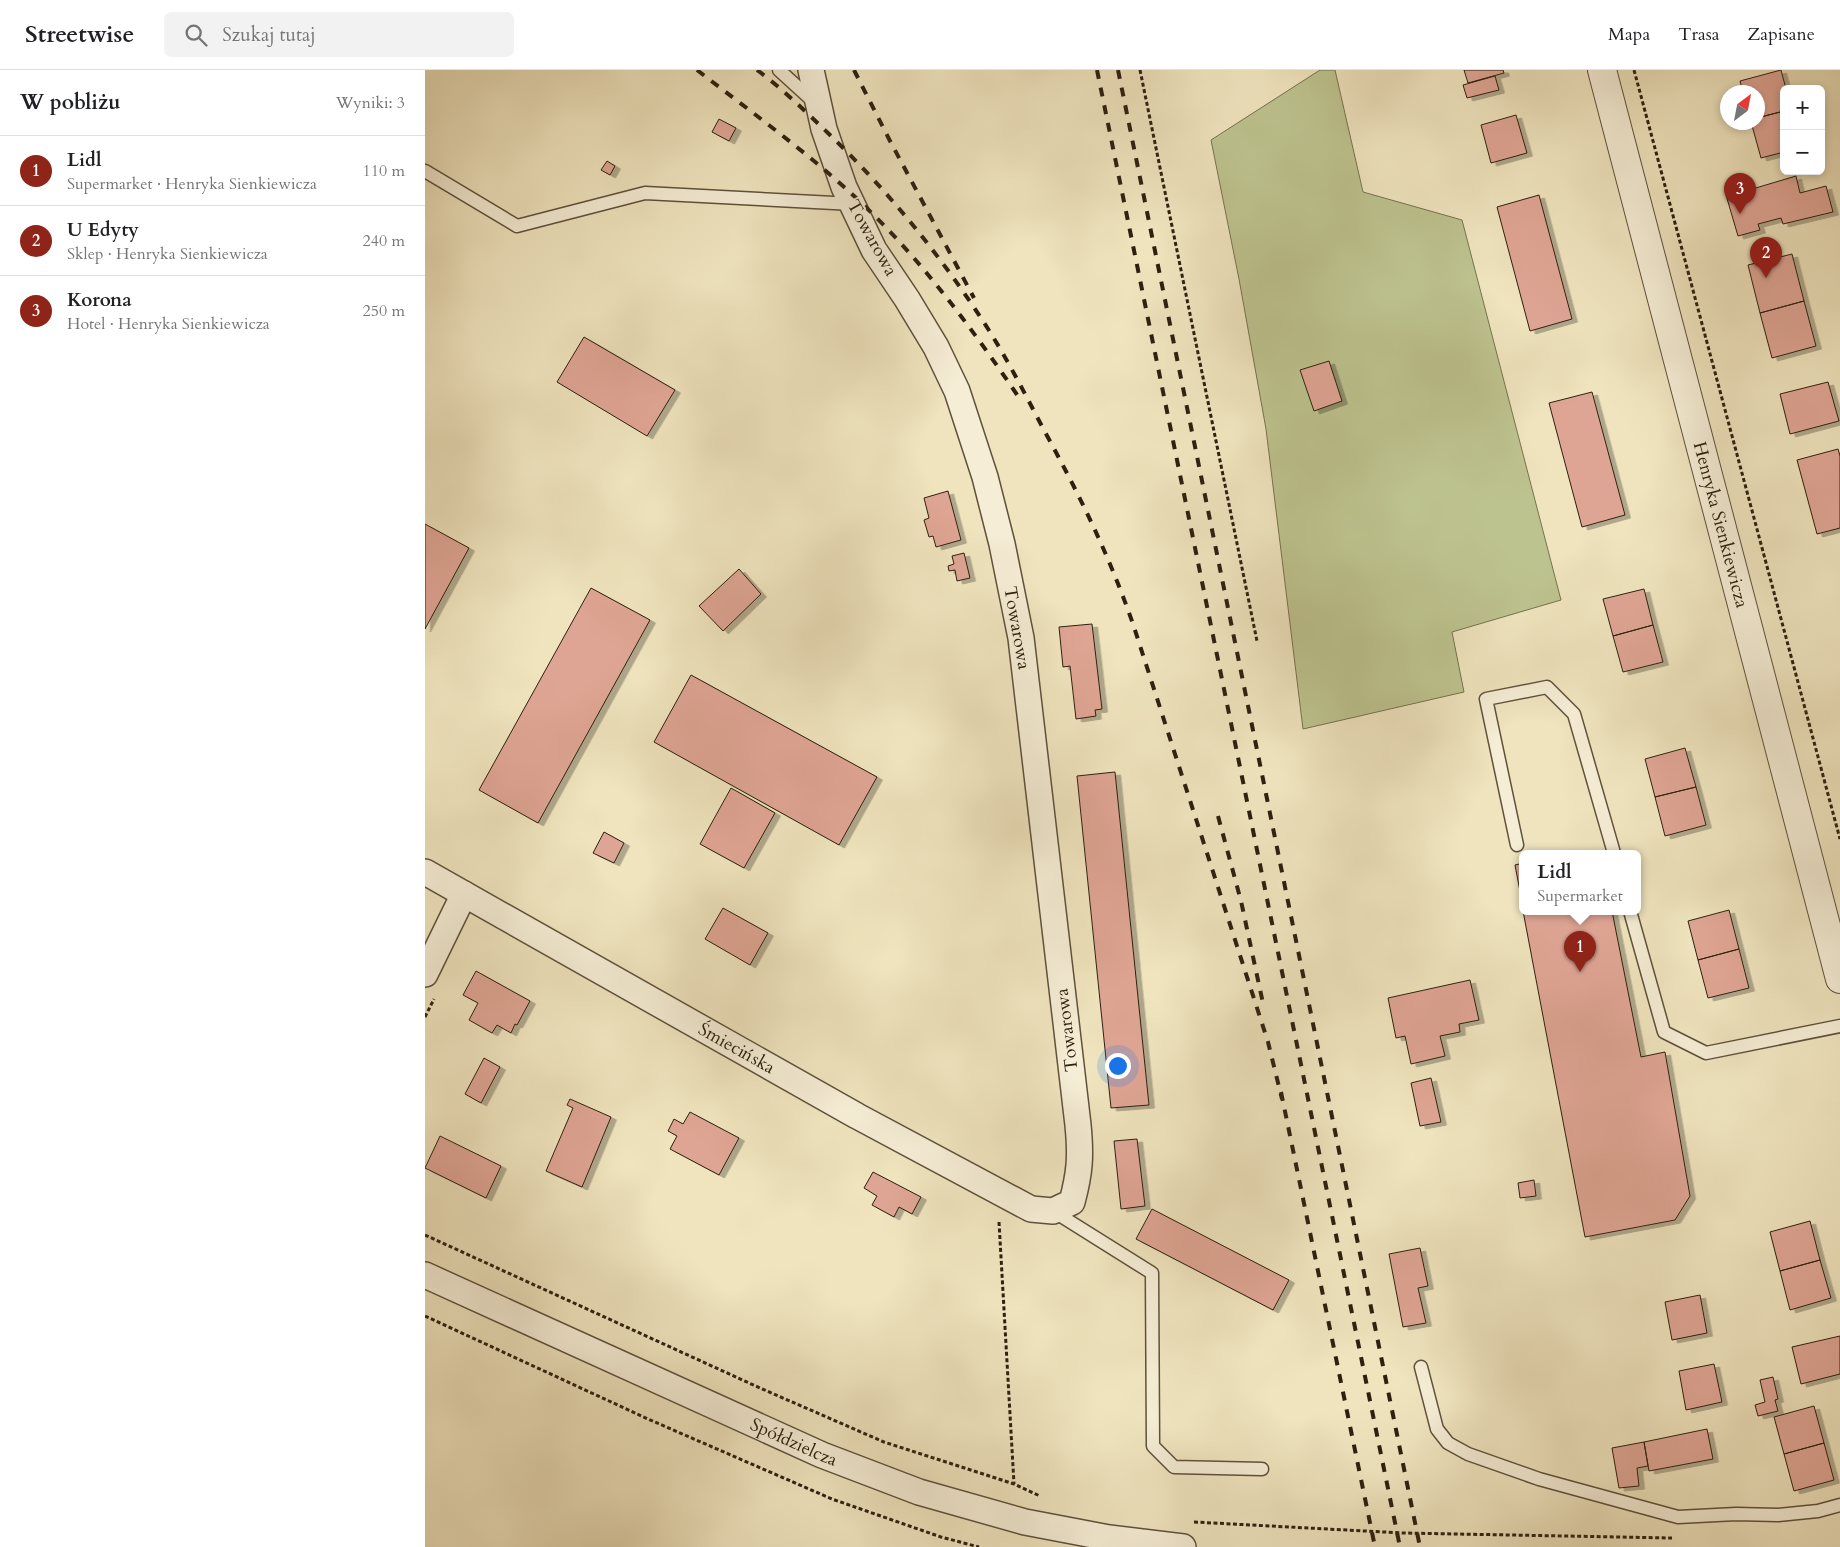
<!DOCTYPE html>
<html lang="pl">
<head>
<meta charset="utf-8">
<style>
  body { margin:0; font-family:Cardo,serif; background:#f2f2f2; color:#202124 }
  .controls { position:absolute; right:15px; top:15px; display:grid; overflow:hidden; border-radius:8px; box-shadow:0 2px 8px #0003 }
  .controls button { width:45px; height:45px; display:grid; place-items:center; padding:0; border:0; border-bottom:1px solid #e0e0e0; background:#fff; color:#202124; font:25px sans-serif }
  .compass { position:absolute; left:1295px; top:15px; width:45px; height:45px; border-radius:50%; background:#fff; box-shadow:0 2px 8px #0003; rotate:32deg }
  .you { position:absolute; left:692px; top:995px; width:18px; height:18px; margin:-12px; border:4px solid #fff; border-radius:50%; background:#1a73e8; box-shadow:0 0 0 8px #1a73e833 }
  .badge { display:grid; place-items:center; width:32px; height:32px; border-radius:50%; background:#8f2418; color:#fff; font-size:16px; font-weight:700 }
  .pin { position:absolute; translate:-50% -41px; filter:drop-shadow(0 1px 2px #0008) }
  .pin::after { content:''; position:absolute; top:26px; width:18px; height:15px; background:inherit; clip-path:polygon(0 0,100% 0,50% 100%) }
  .popup { position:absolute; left:1094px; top:780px; width:122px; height:65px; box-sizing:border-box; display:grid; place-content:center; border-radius:8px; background:#fff; filter:drop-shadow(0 1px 4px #0005); font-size:16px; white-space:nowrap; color:#757577 }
  .popup b { font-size:19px; color:#202124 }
  .popup::after { content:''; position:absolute; left:50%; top:100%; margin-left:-10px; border:10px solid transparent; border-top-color:#fff }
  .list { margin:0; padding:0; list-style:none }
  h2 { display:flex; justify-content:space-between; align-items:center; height:65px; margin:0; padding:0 20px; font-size:21px }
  h2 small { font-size:16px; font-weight:400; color:#757577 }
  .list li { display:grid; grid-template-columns:32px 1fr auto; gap:15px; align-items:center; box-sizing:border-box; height:70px; padding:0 20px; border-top:1px solid #e0e0e0 }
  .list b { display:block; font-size:19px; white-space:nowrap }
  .list p { margin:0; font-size:16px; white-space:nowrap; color:#757577 }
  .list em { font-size:16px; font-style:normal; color:#757577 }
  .icon { flex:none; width:28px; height:28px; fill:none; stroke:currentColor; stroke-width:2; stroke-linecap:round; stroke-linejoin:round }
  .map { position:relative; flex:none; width:1415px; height:1477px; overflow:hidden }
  header { display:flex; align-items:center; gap:30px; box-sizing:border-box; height:70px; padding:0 25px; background:#fff; border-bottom:1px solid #e0e0e0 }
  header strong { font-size:24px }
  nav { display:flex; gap:28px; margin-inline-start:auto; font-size:18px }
  .search { width:350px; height:45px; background:#f2f2f2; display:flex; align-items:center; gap:12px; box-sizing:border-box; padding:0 18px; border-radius:8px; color:#757577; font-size:19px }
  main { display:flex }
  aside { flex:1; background:#fff }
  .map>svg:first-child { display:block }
</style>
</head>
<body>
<header>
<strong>Streetwise</strong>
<div class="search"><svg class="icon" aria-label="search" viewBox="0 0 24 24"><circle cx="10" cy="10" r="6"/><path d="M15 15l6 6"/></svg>Szukaj tutaj</div>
<nav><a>Mapa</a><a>Trasa</a><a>Zapisane</a></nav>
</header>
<main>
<aside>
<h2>W pobliżu<small>Wyniki: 3</small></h2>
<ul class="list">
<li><span class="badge">1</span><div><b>Lidl</b><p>Supermarket · Henryka Sienkiewicza</p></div><em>110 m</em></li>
<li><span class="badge">2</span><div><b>U Edyty</b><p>Sklep · Henryka Sienkiewicza</p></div><em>240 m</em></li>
<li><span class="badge">3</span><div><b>Korona</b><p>Hotel · Henryka Sienkiewicza</p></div><em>250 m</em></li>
</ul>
</aside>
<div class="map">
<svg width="1415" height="1477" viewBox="0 0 1415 1477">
  <defs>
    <filter id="shadow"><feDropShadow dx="5.5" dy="3" stdDeviation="0" flood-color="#0004"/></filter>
  </defs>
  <rect width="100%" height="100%" fill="#efe4be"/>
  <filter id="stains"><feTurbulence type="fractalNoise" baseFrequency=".004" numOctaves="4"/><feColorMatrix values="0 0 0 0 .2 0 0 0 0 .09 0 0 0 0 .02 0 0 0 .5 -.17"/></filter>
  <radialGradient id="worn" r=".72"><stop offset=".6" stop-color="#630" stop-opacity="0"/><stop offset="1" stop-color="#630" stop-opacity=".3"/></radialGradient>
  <path fill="#bdc38f" stroke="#75724f" d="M895 0H910L938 122 1037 150 1136 530 1027 562 1039 622 878 659 841 359 814 209 786 70Z"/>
  <path fill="#dfa594" stroke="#2d200f" filter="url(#shadow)" d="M1039 0H1078L1079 3 1043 13Z
    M1356 0 1361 19H1359V41L1332 48V22H1318L1315 11Z
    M1070 6 1074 20 1042 28 1038 15Z
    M1359 41V82L1336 88 1326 52H1332V48Z
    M1091 45 1102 83 1066 93 1056 55Z
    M294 49 311 58 304 71 287 62Z
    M182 91 190 96 185 105 176 100Z
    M1371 106 1375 123 1401 116 1408 142 1358 154 1356 148 1333 154 1335 160 1313 166 1301 125 1324 120Z
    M1114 125 1147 249 1105 261 1072 137Z
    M1367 184 1379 231 1335 243 1323 195Z
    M1379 231 1391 276 1347 288 1335 243Z
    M159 267 250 320 222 366 132 312Z
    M904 291 917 331 889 341 875 300Z
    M1403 312 1414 351 1365 364 1355 324Z
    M1167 322 1200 445 1157 457 1124 333Z
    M1413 379 1415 386V458L1392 464 1372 390Z
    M523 421 536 470 511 477 508 466 504 467 499 450 504 448 499 428Z
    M0 454 44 478 0 559Z
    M539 483 545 508 532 511 530 500 524 501 523 496 529 494 527 486Z
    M314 499 336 524 298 561 274 536Z
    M166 518 225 550 113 753 54 720Z
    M1219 519 1228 555 1188 566 1178 529Z
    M667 554 677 639 670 640 671 646 651 649 645 596 638 597 634 557Z
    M1228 555 1238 592 1198 602 1188 566Z
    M266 605 452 707 414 775 229 672Z
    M1260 678 1271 717 1230 727 1220 689Z
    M690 702 724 1035 686 1038 652 706Z
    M1271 717 1281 755 1240 766 1230 727Z
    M306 718 350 743 319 798 275 774Z
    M179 762 199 773 189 793 168 783Z
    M1098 793V837L1090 795Z
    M298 838 343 863 325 895 280 869Z
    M1304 840 1314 879 1273 890 1263 851Z
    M1098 841H1187L1216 987 1240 982 1265 1126 1250 1150 1160 1167Z
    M1314 879 1324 918 1283 928 1273 890Z
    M51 901 105 931 92 955 90 954 86 963 72 955 67 963 44 950 53 933 38 925Z
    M1045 910 1054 950 1034 954 1035 962 1015 966 1020 986 986 994 980 966 971 968 963 928Z
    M59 988 75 997 56 1033 40 1024Z
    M1006 1008 1016 1052 995 1056 986 1013Z
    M145 1029 186 1047 157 1117 121 1101 148 1038 142 1035Z
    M265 1042 314 1068 294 1105 245 1079 252 1066 243 1061 249 1049 258 1054Z
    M15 1066 76 1096 61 1128 0 1098Z
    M712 1069 720 1136 696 1139 689 1071Z
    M448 1102 496 1127 487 1144 474 1137 469 1147 447 1135 452 1126 439 1118Z
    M1109 1110 1111 1126 1095 1128 1093 1113Z
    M727 1139 864 1210 848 1240 711 1169Z
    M1385 1151 1395 1190 1355 1201 1345 1162Z
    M995 1178 1003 1216 993 1218 1001 1253 978 1257 964 1184Z
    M1395 1190 1406 1228 1365 1240 1355 1201Z
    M1275 1225 1282 1263 1247 1270 1240 1232Z
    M1415 1266V1304L1376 1314 1367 1277Z
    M1289 1294 1297 1332 1261 1340 1254 1301Z
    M1348 1307 1353 1329 1350 1330 1353 1341 1333 1346 1330 1335 1340 1332 1335 1310Z
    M1389 1336 1399 1373 1359 1384 1349 1347Z
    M1282 1359 1288 1389 1224 1401 1219 1372Z
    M1219 1372 1223 1396 1212 1398 1214 1416 1194 1418 1187 1378Z
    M1399 1373 1409 1410 1369 1421 1359 1384Z"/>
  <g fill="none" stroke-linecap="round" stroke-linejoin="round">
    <g stroke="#5e513b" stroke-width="15">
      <path id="service" d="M354 0 389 32
        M0 101 92 156 220 123 428 134
        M1092 775 1061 629 1122 617 1149 644 1189 783
        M1205 841 1239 962 1281 983 1415 956
        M628 1141 727 1203 728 1376 749 1397 837 1399
        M996 1297 1012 1359 1023 1373 1043 1384 1114 1409 1253 1447 1311 1444 1353 1445 1393 1441 1415 1435"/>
    </g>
    <g stroke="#5e513b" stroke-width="28">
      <g id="minor">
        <path id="s1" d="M0 802 432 1046 606 1139 628 1141 647 1132C655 1102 656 1086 653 1055L596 568 577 474 560 407 532 321 511 277 482 229 449 180 419 117 399 59 386 0"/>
        <path d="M0 904 39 824"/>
        <path id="s2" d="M0 1205 397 1385 494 1422 600 1452 684 1468 758 1477"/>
      </g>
    </g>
    <g stroke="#5e513b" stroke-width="30">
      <g id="tertiary">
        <path id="s3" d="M1177 0 1415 909"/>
      </g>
    </g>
    <path stroke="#2d200f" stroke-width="3" stroke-dasharray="4 2.5" stroke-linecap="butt" d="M715 0 832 571
      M1209 0 1415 769
      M0 947 9 929
      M574 1152 589 1414
      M0 1165 335 1318 459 1372 589 1414 615 1426
      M0 1246 223 1349 407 1429 516 1467 554 1477
      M769 1452 978 1463 1247 1468"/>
    <use href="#service" stroke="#f5edd5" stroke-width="12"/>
    <use href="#minor" stroke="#f5edd5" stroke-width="25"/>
    <use href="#tertiary" stroke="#f5edd5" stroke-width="28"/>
    <path stroke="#2d200f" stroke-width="4" stroke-dasharray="9 9" stroke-linecap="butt" d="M272 0C321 38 371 74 418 116 488 178 545 255 597 332
      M332 0C358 19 382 43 405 65 466 124 520 191 565 262 585 294 602 328 620 362 655 426 684 485 708 554L843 972 857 1029
      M429 0 464 69 549 228
      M672 0 975 1477
      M693 0 995 1477
      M793 746 816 831 839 938
      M856 1022 950 1477"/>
  </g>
  <g text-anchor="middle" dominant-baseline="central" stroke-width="4" stroke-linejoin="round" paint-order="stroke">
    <g font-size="18" fill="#2d200f" stroke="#f5edd5">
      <text transform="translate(447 168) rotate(61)">Towarowa</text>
      <text stroke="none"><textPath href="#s3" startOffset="470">Henryka Sienkiewicza</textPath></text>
      <text transform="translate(592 558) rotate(80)">Towarowa</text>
      <text transform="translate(642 960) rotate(-97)">Towarowa</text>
      <text stroke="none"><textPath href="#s1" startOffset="358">Śmiecińska</textPath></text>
      <text stroke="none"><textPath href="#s2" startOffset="405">Spółdzielcza</textPath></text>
    </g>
  </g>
  <rect width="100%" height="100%" filter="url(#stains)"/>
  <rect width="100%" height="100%" fill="url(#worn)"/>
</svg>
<div class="controls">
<button>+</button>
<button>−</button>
</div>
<svg class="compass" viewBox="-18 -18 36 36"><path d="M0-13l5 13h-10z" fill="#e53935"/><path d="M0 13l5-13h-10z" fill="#757577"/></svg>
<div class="you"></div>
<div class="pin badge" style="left:1155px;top:902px">1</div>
<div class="popup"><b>Lidl</b>Supermarket</div>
<div class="pin badge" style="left:1341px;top:208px">2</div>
<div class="pin badge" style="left:1315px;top:144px">3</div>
</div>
</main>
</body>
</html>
